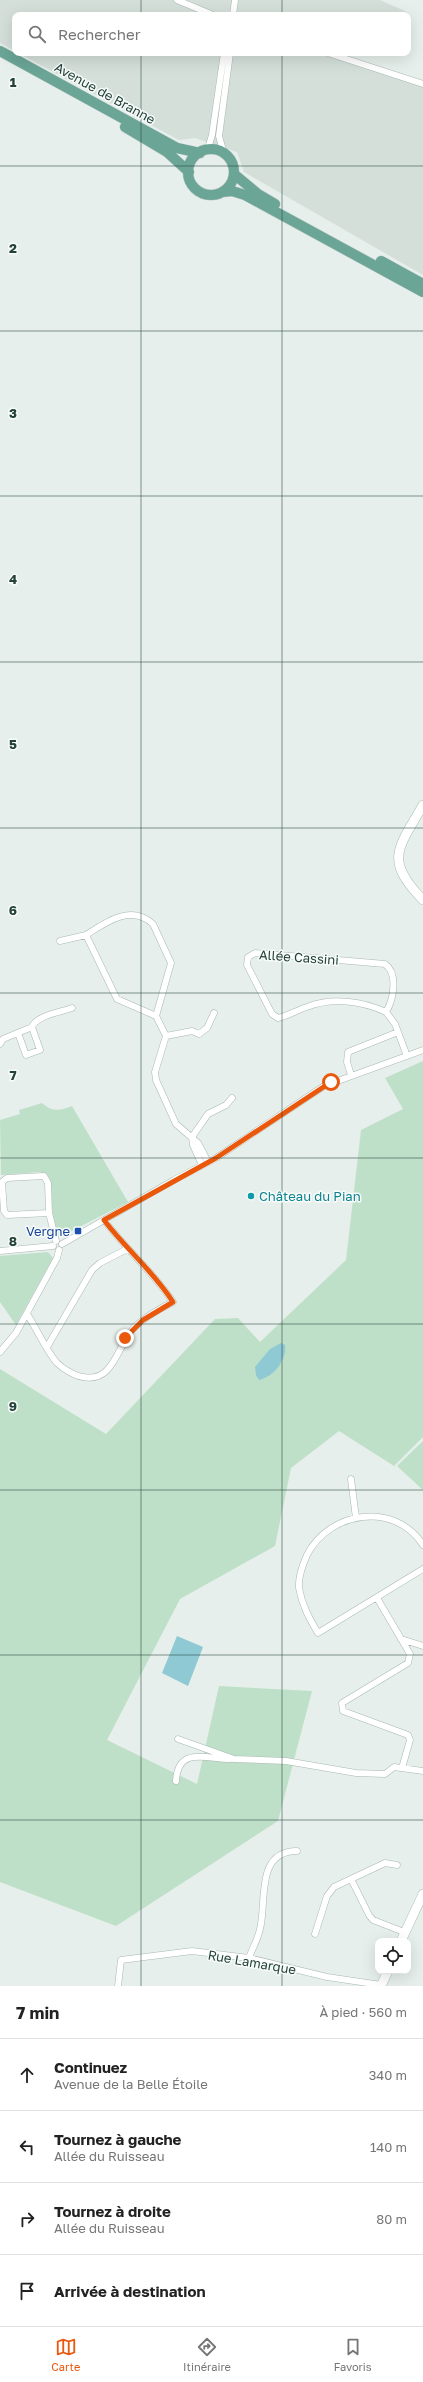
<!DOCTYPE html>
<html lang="fr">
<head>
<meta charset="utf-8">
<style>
  body { margin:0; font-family:"Golos Text",sans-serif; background:#f2f2f2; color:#222 }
  .controls { position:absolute; right:12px; bottom:12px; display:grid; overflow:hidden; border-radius:8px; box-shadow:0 4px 16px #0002 }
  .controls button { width:36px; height:36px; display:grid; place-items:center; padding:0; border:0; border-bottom:1px solid #e0e0e0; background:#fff; color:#222; font:20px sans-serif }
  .stop { position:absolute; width:12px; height:12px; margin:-9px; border:3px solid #ea580c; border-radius:50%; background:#fff }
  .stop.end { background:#ea580c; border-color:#fff; box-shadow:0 1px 4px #0008 }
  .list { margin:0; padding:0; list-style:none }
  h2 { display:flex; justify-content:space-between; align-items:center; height:52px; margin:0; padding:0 16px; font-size:17px }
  h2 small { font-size:13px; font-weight:400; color:#767676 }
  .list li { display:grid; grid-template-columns:26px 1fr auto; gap:12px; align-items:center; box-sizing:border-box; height:72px; padding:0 16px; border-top:1px solid #e0e0e0 }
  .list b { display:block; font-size:15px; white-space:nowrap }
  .list p { margin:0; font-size:13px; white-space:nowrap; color:#767676 }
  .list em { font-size:13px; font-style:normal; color:#767676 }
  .icon { flex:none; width:22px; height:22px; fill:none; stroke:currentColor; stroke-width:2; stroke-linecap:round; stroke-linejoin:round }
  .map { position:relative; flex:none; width:423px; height:1986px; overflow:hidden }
  .search { position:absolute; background:#fff; box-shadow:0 4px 16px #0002; left:12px; right:12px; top:12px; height:44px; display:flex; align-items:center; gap:10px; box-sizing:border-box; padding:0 14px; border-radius:8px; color:#767676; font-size:15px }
  .sheet { height:340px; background:#fff }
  nav { display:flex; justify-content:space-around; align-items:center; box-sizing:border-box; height:56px; border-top:1px solid #e0e0e0; background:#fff; font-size:11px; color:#767676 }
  nav a { display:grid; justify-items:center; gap:2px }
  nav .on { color:#ea580c }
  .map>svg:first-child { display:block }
</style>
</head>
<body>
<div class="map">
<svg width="423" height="1986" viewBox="0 0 423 1986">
  <rect width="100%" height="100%" fill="#e6efeb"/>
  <path fill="#d4dfda" d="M0 0H380L407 12 403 15H15V51L0 43Z
    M18 53H349L343 57 423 82V275L244 172 237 152 195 138 179 140Z"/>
  <path fill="#bfe0c8" d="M423 1061V1437L394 1466 339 1431 291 1468 275 1546 180 1599 107 1740 197 1784 219 1686 312 1691 278 1821 116 1926 0 1882V1369L106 1434 215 1319 238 1318 260 1342 346 1260 361 1130 403 1109 385 1078Z
    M42 1103C52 1112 60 1111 72 1106L128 1202 66 1234 58 1235 53 1219 50 1180 47 1174 39 1172 1 1175 0 1120 20 1114 19 1110Z
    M48 1252 53 1258 16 1325 0 1302V1256Z
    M423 1441V1490L397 1466Z"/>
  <path fill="#8ec9d4" d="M281 1343 285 1345C287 1360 274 1377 259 1380L256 1375 255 1367 270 1349Z
    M177 1636 203 1647 188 1686 162 1673Z"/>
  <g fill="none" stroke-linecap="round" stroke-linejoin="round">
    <g stroke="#a8b8b2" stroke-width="7">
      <path id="street" d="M177 0 213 15
        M233 15 235 0
        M328 53 423 84
        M204 151 209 145 212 135 224 53
        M224 154 219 136 230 53
        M60 941 86 935
        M386 1012C362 1001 332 997 307 1007 297 1010 288 1016 278 1018L272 1014 247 965 248 957 255 953 385 964C398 973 394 999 386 1012L395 1024 407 1056
        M156 1016 117 999 86 935C106 922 131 904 153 924L171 963 156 1016 166 1036 155 1072 156 1080 176 1124 198 1143 208 1162
        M18 1033 26 1055 40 1050 32 1027
        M166 1036 192 1031 199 1034 207 1028 214 1013
        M0 1044 3 1039 32 1027C37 1015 61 1012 72 1008
        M351 1075 347 1062 348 1052 398 1032
        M192 1137 208 1114 226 1105 232 1098
        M192 1137 193 1145 202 1165
        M49 1213 7 1215 4 1211 2 1182 7 1178 44 1176 48 1183 49 1213 56 1241
        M62 1244 174 1180 216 1158 324 1086 423 1050
        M0 1251 53 1246
        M27 1314C37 1329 45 1349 57 1363 63 1369 75 1376 83 1377 114 1383 117 1346 133 1329 144 1317 159 1309 173 1302 154 1273 125 1248 104 1220
        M47 1347 92 1270 100 1263 127 1249
        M0 1352 16 1333 57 1258 59 1250
        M351 1479 356 1518
        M423 1545C395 1501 329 1511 307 1555 303 1564 298 1577 299 1588 302 1605 309 1618 318 1633L423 1569
        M377 1598 410 1654 408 1663 342 1703 343 1711 408 1735 410 1740 402 1768
        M401 1639 423 1646
        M178 1739 234 1759 286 1761 356 1773 385 1774 394 1767 423 1771
        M176 1781C178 1746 206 1759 230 1759
        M351 1879 385 1863 397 1865
        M315 1934 327 1896 334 1887 351 1879 369 1915 373 1920 404 1932
        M249 1958C252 1949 258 1939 260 1929 267 1902 255 1851 297 1851
        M118 1986 121 1960 192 1951 249 1958 327 1977 381 1985"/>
    </g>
    <g stroke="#a4bbb3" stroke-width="10">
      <path id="secondary" d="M423 805C399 848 383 859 423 900
        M401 1941 423 1894
        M381 1986 388 1971"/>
    </g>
    <g stroke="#c2cac8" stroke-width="11">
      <path id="primary" d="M0 51 177 148 200 153
        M125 127 167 152 189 172
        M188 172a23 23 0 1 1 46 0a23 23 0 1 1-46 0Z
        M234 174 258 194 275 204
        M222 192 232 191 245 195 423 292
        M381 261 423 284"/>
    </g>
    <use href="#street" stroke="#fff" stroke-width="6"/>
    <use href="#secondary" stroke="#fff" stroke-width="9"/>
    <use href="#primary" stroke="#6aa596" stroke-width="10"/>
  </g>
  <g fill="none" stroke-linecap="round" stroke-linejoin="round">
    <path stroke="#ea580c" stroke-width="5" d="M125 1338 143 1320 173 1302C154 1272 125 1248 104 1220L216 1158 331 1082"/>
  </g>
  <path fill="none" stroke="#24423a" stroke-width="1" stroke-opacity="0.55" d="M141 0V15M282 0V15M141 53V1986M282 53V1986M0 166H423M0 331H423M0 496H423M0 662H423M0 828H423M0 993H423M0 1158H423M0 1324H423M0 1490H423M0 1655H423M0 1820H423"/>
  <circle fill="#0f9aa8" stroke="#f7fbf9" stroke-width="1.5" cx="251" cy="1196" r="4"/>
  <rect fill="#1a4fb4" stroke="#f7fbf9" stroke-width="1.5" x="74" y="1227" width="8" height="8" rx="2"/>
  <g text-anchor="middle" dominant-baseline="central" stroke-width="3" stroke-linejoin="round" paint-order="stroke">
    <g font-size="13" fill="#24423a" stroke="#f7fbf9">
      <text transform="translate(105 93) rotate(29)">Avenue de Branne</text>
      <text transform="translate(299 957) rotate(4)">Allée Cassini</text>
      <text transform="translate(252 1962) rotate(10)">Rue Lamarque</text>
    </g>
    <g font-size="13" fill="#0d838f" stroke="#f7fbf9" text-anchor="start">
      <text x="259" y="1196">Château du Pian</text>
    </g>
    <g font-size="13" fill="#164399" stroke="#f7fbf9" text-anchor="end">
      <text x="70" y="1231">Vergne</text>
    </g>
  </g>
  <g font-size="13" text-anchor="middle" font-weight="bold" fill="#24423a" stroke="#f7fbf9" stroke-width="3" stroke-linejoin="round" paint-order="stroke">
    <text x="13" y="87">1</text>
    <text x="13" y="253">2</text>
    <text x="13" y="418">3</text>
    <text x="13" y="584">4</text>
    <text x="13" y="749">5</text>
    <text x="13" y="915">6</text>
    <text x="13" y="1080">7</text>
    <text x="13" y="1246">8</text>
    <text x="13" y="1411">9</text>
  </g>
</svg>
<div class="controls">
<button><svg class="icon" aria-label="locate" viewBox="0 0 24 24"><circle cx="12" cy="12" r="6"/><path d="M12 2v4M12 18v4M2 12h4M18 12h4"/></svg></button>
</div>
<div class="stop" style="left:331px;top:1082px"></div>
<div class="stop end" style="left:125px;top:1338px"></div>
<div class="search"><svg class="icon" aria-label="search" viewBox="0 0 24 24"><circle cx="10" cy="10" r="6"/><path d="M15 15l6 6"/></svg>Rechercher</div>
</div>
<section class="sheet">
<h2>7 min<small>À pied · 560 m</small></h2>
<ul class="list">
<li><svg class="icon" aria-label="ahead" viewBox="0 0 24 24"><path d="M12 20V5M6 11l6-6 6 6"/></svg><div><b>Continuez</b><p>Avenue de la Belle Étoile</p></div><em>340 m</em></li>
<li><svg class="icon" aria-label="left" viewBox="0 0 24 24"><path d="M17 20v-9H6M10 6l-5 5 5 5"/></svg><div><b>Tournez à gauche</b><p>Allée du Ruisseau</p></div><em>140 m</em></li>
<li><svg class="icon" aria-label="right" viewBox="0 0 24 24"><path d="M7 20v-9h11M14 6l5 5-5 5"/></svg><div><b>Tournez à droite</b><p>Allée du Ruisseau</p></div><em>80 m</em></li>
<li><svg class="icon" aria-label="arrive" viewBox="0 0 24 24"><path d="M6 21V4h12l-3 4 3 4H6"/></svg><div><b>Arrivée à destination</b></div></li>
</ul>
</section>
<nav>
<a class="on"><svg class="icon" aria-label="map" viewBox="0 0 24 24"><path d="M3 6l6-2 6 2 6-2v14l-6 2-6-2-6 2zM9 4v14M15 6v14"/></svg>Carte</a>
<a><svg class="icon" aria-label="directions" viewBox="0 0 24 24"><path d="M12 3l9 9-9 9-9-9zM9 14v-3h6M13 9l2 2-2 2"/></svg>Itinéraire</a>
<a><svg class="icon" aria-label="saved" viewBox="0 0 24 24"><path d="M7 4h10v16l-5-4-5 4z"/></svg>Favoris</a>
</nav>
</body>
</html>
